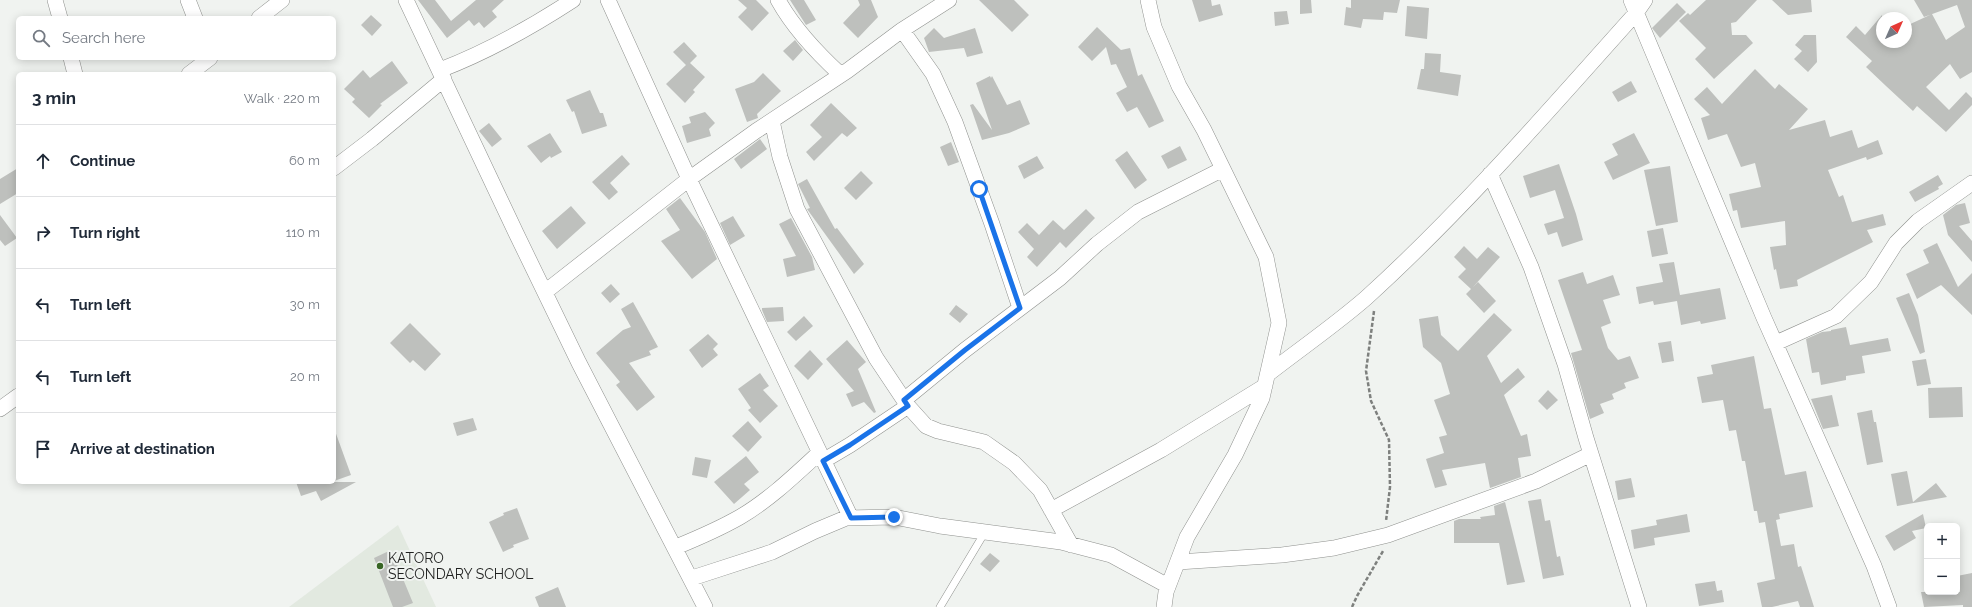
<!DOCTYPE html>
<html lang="en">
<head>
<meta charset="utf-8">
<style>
  body { margin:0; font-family:Raleway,sans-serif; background:#f2f2f3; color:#1f2937 }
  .controls { position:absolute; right:12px; bottom:12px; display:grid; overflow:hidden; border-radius:6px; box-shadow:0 2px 10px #0003 }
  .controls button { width:36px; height:36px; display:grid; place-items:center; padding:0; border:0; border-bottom:1px solid #e0e1e3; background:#fff; color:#1f2937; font:20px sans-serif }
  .compass { position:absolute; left:1876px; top:12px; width:36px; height:36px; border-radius:50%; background:#fff; box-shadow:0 2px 10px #0003; rotate:45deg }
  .stop { position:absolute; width:12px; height:12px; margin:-9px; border:3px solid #1a73e8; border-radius:50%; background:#fff }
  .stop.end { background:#1a73e8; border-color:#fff; box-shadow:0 1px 4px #0008 }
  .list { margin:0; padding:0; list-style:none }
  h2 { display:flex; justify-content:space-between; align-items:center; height:52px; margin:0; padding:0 16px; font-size:17px }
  h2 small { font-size:13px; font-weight:400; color:#747a83 }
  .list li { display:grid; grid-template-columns:26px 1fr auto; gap:12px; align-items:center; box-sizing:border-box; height:72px; padding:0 16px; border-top:1px solid #e0e1e3 }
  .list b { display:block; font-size:15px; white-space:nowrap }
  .list em { font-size:13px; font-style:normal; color:#747a83 }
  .icon { flex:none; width:22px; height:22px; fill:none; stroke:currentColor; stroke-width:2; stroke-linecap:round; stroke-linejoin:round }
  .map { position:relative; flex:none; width:1972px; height:607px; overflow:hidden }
  .search { position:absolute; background:#fff; box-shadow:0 2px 10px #0003; left:16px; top:16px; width:320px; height:44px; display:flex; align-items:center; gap:10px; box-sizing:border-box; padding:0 14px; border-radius:6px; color:#747a83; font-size:15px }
  .panel { position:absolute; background:#fff; box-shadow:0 2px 10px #0003; left:16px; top:72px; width:320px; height:412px; border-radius:6px }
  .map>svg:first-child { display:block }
</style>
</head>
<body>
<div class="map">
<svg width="1972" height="607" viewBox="0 0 1972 607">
  <rect width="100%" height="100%" fill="#f0f3f0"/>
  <path fill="#e2e9e0" d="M398 525 436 607H289Z"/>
  <path fill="#bec0bd" d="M418 0H435L451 21 476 0H504L492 11 497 17 484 28 479 22 474 26 469 20 447 38Z
    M738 0H756L769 13 752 31 738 17 747 8Z
    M790 0H804L816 20 806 25Z
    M858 0H871L878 17 858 38 843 23 860 5Z
    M979 0H1014L1029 15 1012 32Z
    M1192 0H1211L1212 6 1220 4 1223 15 1199 22Z
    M1300 0H1311L1312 13 1300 14Z
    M1351 0H1400L1397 13 1384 12 1383 20 1363 19 1361 28 1344 25 1346 7 1351 8Z
    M1706 0H1757L1736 22 1731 23 1732 35H1746L1753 43 1714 79 1695 59 1706 48 1679 21 1688 13 1690 15Z
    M1772 0H1811L1812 12 1788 15Z
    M1914 0H1972V72L1960 79 1950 64 1926 87 1949 110 1966 92 1972 98V105L1946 132 1917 106 1913 111 1886 86 1866 67 1872 61 1846 37 1856 26 1865 35 1882 15V42H1906V26L1932 14 1946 40 1965 27 1957 5 1924 17Z
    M1677 3 1686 12 1660 38 1652 28Z
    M1407 6 1429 8 1427 39 1405 36Z
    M1287 11 1289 24 1275 26 1274 12Z
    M371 15 382 25 372 36 361 25Z
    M1097 27 1121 50 1130 48 1138 76 1142 74 1164 121 1149 128 1137 107 1127 112 1116 93 1127 87 1116 64 1111 65 1106 47 1092 61 1078 47Z
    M934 28 944 38 975 28 983 53 967 57 964 48 929 52 924 38Z
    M1804 35H1816L1817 62 1808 72 1794 59 1802 51 1795 45Z
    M795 40 803 50 793 61 783 51Z
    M684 42 697 56 690 63 705 77 693 90 695 92 685 103 666 84 686 65 673 52Z
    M1425 53 1441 54 1440 72 1461 75 1458 96 1417 89 1421 69H1424Z
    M392 61 408 83 380 104 382 105 369 118 352 102 355 99 344 89 363 70 370 78Z
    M1755 69 1775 89 1779 84 1808 109 1789 130 1825 120 1830 137 1852 130 1858 148 1878 140 1883 154 1867 160 1866 157 1828 170 1839 197 1843 195 1852 222 1883 214 1886 225 1867 230 1873 242 1797 280 1798 286 1780 289 1776 269 1774 270 1770 247 1786 245 1785 221 1741 228 1737 210 1733 211 1729 194 1761 187 1755 163 1741 167 1727 134 1708 140 1701 118 1710 115 1694 99 1707 87 1722 104Z
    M763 73 781 91 757 114 758 118 747 122 735 89 754 82Z
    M990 76 991 78 992 76 1007 105 1020 100 1030 124 1009 133 982 140 970 105 973 104 992 130 976 83Z
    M1631 81 1637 92 1618 102 1612 92Z
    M590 90 600 113H603L607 126 582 134 574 111 572 112 566 100Z
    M831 103 857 128 847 137 842 133 814 161 806 152 822 137 810 125Z
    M705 112 715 123 709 129 711 136 687 143 682 126 691 123 689 117Z
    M489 123 502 139 492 147 479 131Z
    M550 133 562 152 551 158 550 156 541 163 527 146Z
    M1634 133 1650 163 1613 180 1604 162 1618 155 1612 144Z
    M760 139 767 149 741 169 734 159Z
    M951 142 959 162 948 166 940 147Z
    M1180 146 1187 160 1168 169 1161 156Z
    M1127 151 1147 180 1135 189 1115 160Z
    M622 155 630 164 610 183 618 192 609 200 592 182Z
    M1037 156 1044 168 1024 179 1018 166Z
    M1559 164 1576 214 1583 240 1562 247 1557 232 1548 235 1544 224 1564 218 1555 190 1530 198 1523 176Z
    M1670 166 1678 222 1656 226 1644 170Z
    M18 168V193L0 204V179Z
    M861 171 873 183 856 200 844 188Z
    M1938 175 1943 184 1938 187 1939 189 1915 202 1909 192Z
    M807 179 835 229 837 228 864 264 854 274 807 209 810 208 798 184Z
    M680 198 705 232 717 259 692 279 661 241 680 230 666 209Z
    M1965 203 1970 223 1959 226 1972 241V262L1948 235 1943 215 1956 205Z
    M571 206 586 223 557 249 542 231Z
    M1086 209 1095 218 1066 248 1060 242 1037 267 1027 257 1034 249 1018 232 1027 223 1039 235 1053 220 1064 230Z
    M0 215 17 238 5 246 0 240Z
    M733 216 745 236 730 245 720 223Z
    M791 218 812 257 815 270 787 277 783 259 796 256 779 224Z
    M1663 228 1668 254 1652 257 1647 231Z
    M1937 243 1958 287 1972 273V315L1941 285 1917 299 1906 274 1929 263 1923 250Z
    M1464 246 1477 259 1488 247 1500 257 1473 287 1478 282 1496 301 1484 313 1466 294 1471 289 1458 277 1466 269 1454 257Z
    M1674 262 1680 295 1720 288 1726 319 1701 324 1700 321 1681 325 1677 301 1654 305 1653 301 1639 304 1636 287 1663 282 1659 264Z
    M1583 272 1587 284 1613 275 1620 295 1603 300 1611 323 1601 327 1608 348 1618 360 1630 356 1639 378 1624 383 1626 388 1612 394 1614 399 1600 404 1604 413 1590 419 1571 353 1582 350 1558 280Z
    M611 284 620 294 610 303 601 293Z
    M1909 293 1918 315 1925 352 1920 354 1896 298Z
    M633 302 658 347 649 351 651 355 629 363 655 397 637 411 616 385 620 382 596 353 623 330 631 327 621 309Z
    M956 305 968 314 960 323 949 314Z
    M783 307 784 321 767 322 762 310V308Z
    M1494 313 1512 330 1487 356 1501 383 1518 368 1525 377 1504 395 1521 436 1527 434 1531 456 1518 458 1521 477 1490 488 1485 463 1442 470 1447 485 1435 488 1426 459 1444 453 1439 437 1447 435 1434 400 1450 394 1441 363 1423 347 1419 319 1438 316 1441 335 1458 351Z
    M804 316 813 326 796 341 787 332Z
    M410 323 441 354 425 371 413 360 410 363 390 343Z
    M1846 327 1850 345 1888 338 1891 351 1862 356 1865 373 1846 376V380L1821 385 1819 372 1812 373 1806 339 1822 332 1831 331V330Z
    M708 334 718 344 713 349 718 355 702 368 689 350Z
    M847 340 866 362 858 369 876 412 874 413 864 402 852 407 846 394 854 391 826 359Z
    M1671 341 1674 361 1662 363 1658 343Z
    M810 350 823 364 808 380 794 366Z
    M1754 356 1764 409 1771 408 1785 475 1806 471 1813 507 1779 514 1780 519 1776 520 1781 546 1794 544 1798 567 1801 566 1814 607H1800L1798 601 1772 607H1762L1757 583 1775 579 1765 522 1759 523 1757 511H1754L1745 461H1742L1736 430 1729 431 1723 400 1702 403 1697 377 1713 374 1711 365Z
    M1926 359 1931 384 1917 386 1912 361Z
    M760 373 769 386 763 390 778 406 760 423 748 410 751 408 738 389Z
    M1962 387 1963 417 1929 418 1928 388Z
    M1548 390 1558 400 1547 410 1538 401Z
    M1832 395 1839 426 1823 429 1811 399Z
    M1872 410 1874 422H1876L1883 462 1867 465 1857 413Z
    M473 418 477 430 457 436 453 423Z
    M748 421 762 437 748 452 732 436Z
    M335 431 351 475 334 481V432Z
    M746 456 759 472 744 484 750 490 734 504 714 482Z
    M695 457 711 460 707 478 692 475Z
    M1907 471 1913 502 1936 483 1947 497 1897 506 1891 474Z
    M1631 478 1635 497 1618 500 1615 481Z
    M296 482H356L321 501 316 491 301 496Z
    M1541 499 1545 521 1550 520 1557 557 1560 556 1564 575 1543 579 1528 501Z
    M1505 502 1525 582 1507 585 1499 543H1454V521L1459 519H1481L1480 517 1495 515 1494 506Z
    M517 508 529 539 513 545 514 547 503 552 489 522 504 515 503 513Z
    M1687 514 1690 532 1654 538 1655 545 1634 549 1631 530 1657 525 1656 520Z
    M1923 514 1926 528 1912 531 1916 538 1894 551 1885 536Z
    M391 550 413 603 402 607H393L374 558Z
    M990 553 1000 561 990 572 980 564Z
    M1972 573V607H1963V605L1924 607 1921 592H1960L1957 576Z
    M1715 581 1717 591 1722 590 1724 602 1699 606 1695 584Z
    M558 587 566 607H539L535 597Z"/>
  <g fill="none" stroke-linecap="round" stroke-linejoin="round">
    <g stroke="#8f918e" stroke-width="8">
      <path id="lane" d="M940 607 985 532"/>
    </g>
    <g stroke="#8f918e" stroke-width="16">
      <path id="street" d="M55 0 60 18
        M188 0 195 18
        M406 0 516 233 579 363 705 607
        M608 0 689 179 851 518
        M778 0C794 29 817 53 841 75
        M1148 0 1154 27 1179 86 1204 130 1266 257 1279 323 1262 398 1235 455 1187 537 1166 592 1164 607
        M1631 0 1764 318 1874 566 1889 607
        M259 18 282 0
        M902 30 933 74 955 122 992 224 1020 308
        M71 58 75 74
        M440 70C487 52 530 28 573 0
        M189 74 210 58
        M772 121 780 157 797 209 876 358 908 406 926 426 938 431 984 442 1014 463 1040 490 1071 545
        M334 168 372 139 444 79
        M1490 174 1531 267 1565 364 1586 438 1639 607
        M545 292 689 179 756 131 847 71 902 30 949 0
        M1776 343 1836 316 1871 282 1896 243 1918 221 1972 183
        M1268 374C1300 349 1335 325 1366 298 1463 210 1549 110 1636 13L1645 0
        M904 400 965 350 1060 278 1097 244 1138 212 1223 169
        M0 409 18 396
        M823 461 850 445 908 406
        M1051 510 1161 450 1265 386
        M676 547C698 538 719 529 740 517 769 500 794 476 819 453
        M1178 562 1282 555 1334 548 1388 535 1536 481 1591 454
        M692 578 772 552 815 531 846 518 894 517 940 526 1061 542 1111 555 1168 586"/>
    </g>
    <path stroke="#7e807e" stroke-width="2.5" stroke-dasharray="4 2" stroke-linecap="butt" d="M1374 311 1366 371 1371 401 1389 440 1390 487 1386 521
      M1352 607 1357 596 1383 551"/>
    <use href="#lane" stroke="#fff" stroke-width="7"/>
    <use href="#street" stroke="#fff" stroke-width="15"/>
  </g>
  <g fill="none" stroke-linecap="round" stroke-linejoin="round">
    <path stroke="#1a73e8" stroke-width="5" d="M894 517 851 518 823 461 850 445 908 406 904 400 965 350 1020 308 979 189"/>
  </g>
  <circle fill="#386625" stroke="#f0f3f0" stroke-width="1.5" cx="380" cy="566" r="4"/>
  <g text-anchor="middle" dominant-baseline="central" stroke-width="4" stroke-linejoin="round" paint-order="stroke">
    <g font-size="14" fill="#1f201f" stroke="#f0f3f0" text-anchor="start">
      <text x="388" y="558">KATORO<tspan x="388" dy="16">SECONDARY SCHOOL</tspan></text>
    </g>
  </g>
</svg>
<div class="controls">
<button>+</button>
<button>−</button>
</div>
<svg class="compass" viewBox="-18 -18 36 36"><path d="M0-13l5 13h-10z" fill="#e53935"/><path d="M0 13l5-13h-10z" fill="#747a83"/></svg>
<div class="stop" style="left:979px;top:189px"></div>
<div class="stop end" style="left:894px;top:517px"></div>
<div class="search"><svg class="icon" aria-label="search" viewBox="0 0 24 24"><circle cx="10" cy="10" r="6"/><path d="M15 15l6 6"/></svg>Search here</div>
<section class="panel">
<h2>3 min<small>Walk · 220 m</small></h2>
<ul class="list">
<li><svg class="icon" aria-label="ahead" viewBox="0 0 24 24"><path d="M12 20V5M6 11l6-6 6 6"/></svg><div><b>Continue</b></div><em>60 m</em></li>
<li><svg class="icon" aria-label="right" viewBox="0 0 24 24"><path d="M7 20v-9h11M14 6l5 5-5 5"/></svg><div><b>Turn right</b></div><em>110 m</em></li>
<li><svg class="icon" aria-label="left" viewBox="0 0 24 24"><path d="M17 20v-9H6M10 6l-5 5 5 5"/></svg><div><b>Turn left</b></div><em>30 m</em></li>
<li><svg class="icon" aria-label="left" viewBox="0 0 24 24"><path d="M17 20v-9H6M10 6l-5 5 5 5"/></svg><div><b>Turn left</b></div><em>20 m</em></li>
<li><svg class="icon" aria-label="arrive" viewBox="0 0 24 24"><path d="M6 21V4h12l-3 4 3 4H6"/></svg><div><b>Arrive at destination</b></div></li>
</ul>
</section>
</div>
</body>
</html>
